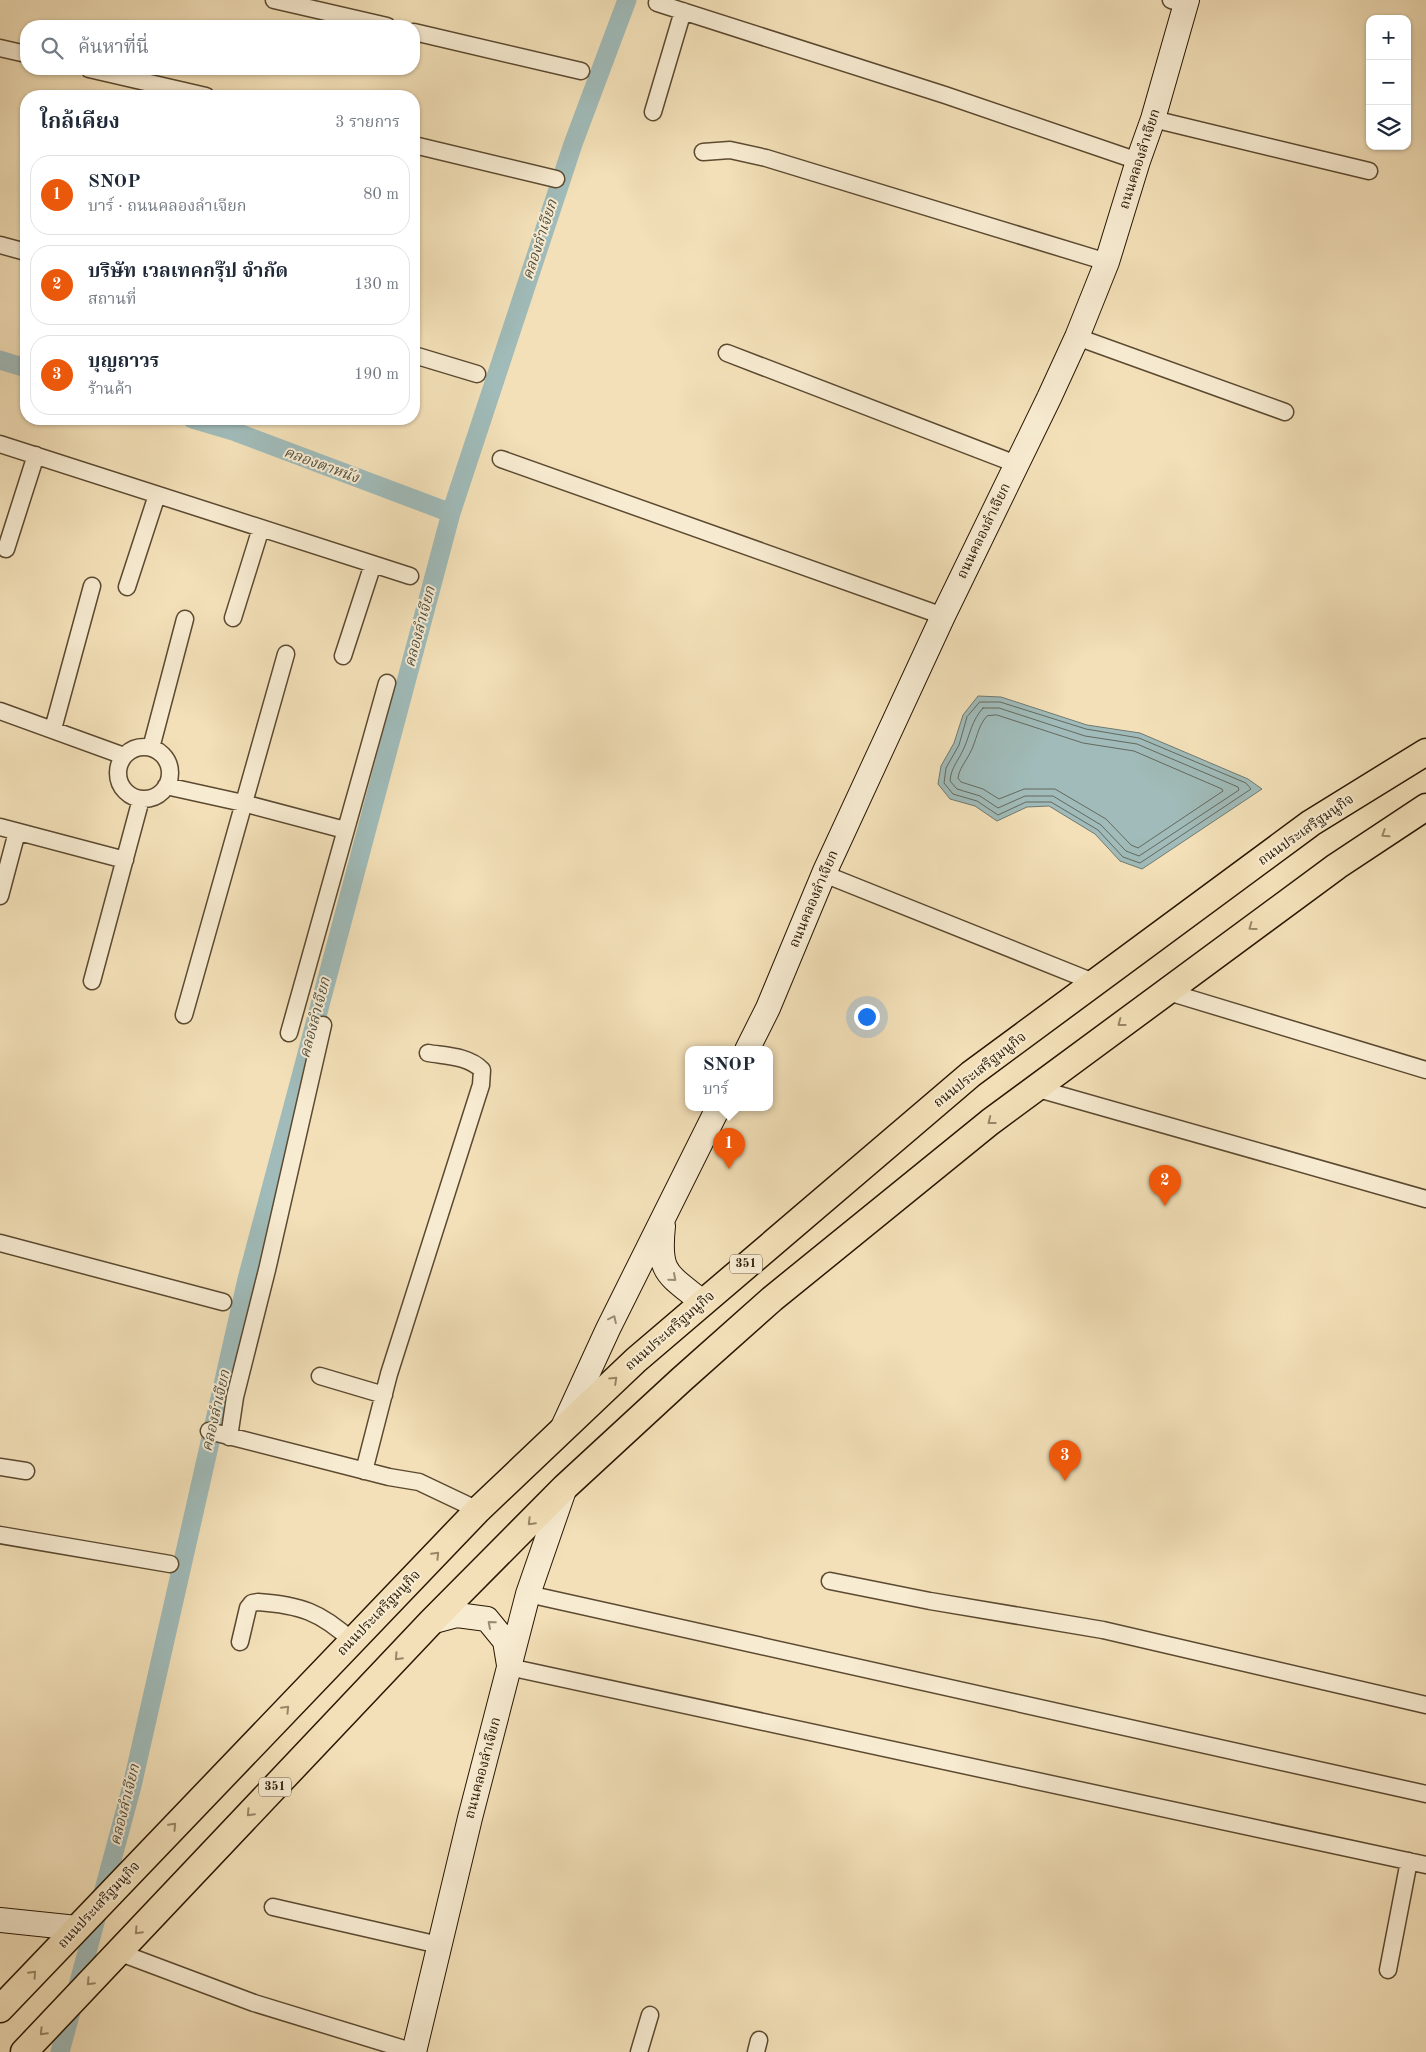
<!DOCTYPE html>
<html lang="th">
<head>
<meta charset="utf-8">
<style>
  body { margin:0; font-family:"Old Standard TT","Noto Serif Thai",serif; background:#f6f6f7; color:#1f2937 }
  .controls { position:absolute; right:15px; top:15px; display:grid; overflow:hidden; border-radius:10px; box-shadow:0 1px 4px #0004 }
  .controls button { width:45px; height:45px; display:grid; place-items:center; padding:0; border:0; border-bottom:1px solid #e0e1e3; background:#fff; color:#1f2937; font:25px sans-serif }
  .you { position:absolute; left:866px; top:1016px; width:18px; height:18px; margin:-12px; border:4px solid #fff; border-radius:50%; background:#1a73e8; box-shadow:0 0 0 8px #1a73e833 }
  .badge { display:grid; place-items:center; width:32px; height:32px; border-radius:50%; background:#ea580c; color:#fff; font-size:16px; font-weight:700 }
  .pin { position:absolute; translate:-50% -41px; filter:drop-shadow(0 1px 2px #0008) }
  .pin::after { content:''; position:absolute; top:26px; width:18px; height:15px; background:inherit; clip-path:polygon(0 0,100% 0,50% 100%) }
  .popup { position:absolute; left:685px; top:1046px; width:88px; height:65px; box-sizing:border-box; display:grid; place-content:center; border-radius:10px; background:#fff; filter:drop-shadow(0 1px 4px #0005); font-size:16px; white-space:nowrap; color:#747a83 }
  .popup b { font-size:19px; color:#1f2937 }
  .popup::after { content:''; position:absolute; left:50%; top:100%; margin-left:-10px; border:10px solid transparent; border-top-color:#fff }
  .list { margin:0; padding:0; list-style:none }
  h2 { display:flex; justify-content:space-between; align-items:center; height:65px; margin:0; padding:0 20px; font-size:21px }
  h2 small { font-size:16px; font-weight:400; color:#747a83 }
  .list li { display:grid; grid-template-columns:32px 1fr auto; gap:15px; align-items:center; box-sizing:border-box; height:80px; margin:0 10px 10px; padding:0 10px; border:1px solid #e0e1e3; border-radius:20px }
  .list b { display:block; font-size:19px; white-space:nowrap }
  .list p { margin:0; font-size:16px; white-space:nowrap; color:#747a83 }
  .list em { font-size:16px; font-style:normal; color:#747a83 }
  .icon { flex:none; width:28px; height:28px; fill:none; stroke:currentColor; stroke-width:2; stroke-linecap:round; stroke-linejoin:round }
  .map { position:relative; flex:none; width:1426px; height:2052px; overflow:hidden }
  .search { position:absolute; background:#fff; box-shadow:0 1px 4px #0004; left:20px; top:20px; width:400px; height:55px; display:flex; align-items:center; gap:12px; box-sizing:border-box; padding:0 18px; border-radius:20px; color:#747a83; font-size:19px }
  .panel { position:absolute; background:#fff; box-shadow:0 1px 4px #0004; left:20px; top:90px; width:400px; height:335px; border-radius:20px }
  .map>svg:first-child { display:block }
</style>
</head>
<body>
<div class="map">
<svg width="1426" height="2052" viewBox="0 0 1426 2052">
  <rect width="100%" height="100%" fill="#f3e0b8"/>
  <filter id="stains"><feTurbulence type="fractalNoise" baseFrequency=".004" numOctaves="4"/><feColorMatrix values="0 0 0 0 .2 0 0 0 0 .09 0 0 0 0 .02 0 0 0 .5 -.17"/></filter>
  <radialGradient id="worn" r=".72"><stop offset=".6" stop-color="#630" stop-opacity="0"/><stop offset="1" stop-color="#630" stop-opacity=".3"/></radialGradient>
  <path fill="#a0bbb9" stroke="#707970" d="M978 696 1001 697 1087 725 1140 733 1248 779 1262 789 1142 869 1120 861 1095 834 1049 806 1027 807 997 821 975 806 950 799 938 784 941 766 954 743 963 715Z"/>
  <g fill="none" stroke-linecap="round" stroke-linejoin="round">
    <path stroke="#64695e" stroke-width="1" d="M980 702H1000L1086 729 1139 738 1246 783 1251 789 1140 863 1123 857 1098 830 1051 802H1026L998 815 977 801 953 794 944 783 946 768 959 745 967 717Z
      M983 708H999L1085 736 1137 744 1238 787 1239 790 1139 856 1126 851 1101 825 1053 796H1025L998 808 980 796 957 789 950 781C951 767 959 760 964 748 971 732 971 722 983 708Z
      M997 715 1083 743 1134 751 1222 789 1223 791 1138 848 1131 845 1106 819 1055 789H1024L999 799 983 789 961 782 958 778C959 769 966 761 970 753 977 740 977 727 987 716Z"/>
    <path stroke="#a0bbb9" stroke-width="19" d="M0 360 26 368
      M192 419 236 432 451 513
      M60 2052 132 1786 247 1279 451 513 573 144 627 0"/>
    <g stroke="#5b4930" stroke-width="19">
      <path id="street" d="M274 0 387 26
        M1171 0 1186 5
        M657 3 945 95 1138 161
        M414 32 581 71
        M0 48 26 54
        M89 69 206 96
        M653 112 683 11
        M1153 119 1369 171
        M414 145 556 179
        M703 152 730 150 766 158 1107 262
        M0 245 26 252
        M1077 337 1285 412
        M727 353 1016 464
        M414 355 477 374
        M0 444 410 576
        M501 459 943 616
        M6 549 36 455
        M127 587 157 495
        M233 618 261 528
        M343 656 373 564
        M0 711 124 756
        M53 729 92 586
        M118 773a26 26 0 1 1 52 0a26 26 0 1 1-52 0Z
        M151 748 185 619
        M166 786 243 803 345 830
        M0 827 125 860
        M824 874 1096 983
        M0 896 17 832
        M92 981 141 799
        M1165 991 1426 1070
        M184 1015 286 654
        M289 1033 387 683
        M1035 1088 1426 1199
        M0 1243 223 1302
        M320 1376 384 1395
        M209 1431 389 1477 419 1482 478 1510
        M229 1437 235 1397 267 1270 323 1025
        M0 1467 26 1471
        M364 1471 389 1374 481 1085 482 1070C469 1056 446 1056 428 1053
        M0 1535 170 1564
        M830 1581 930 1601 1103 1630 1426 1705
        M528 1594 1426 1794
        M240 1642 248 1608 252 1603 258 1602C300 1605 321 1612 352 1641
        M509 1667 1426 1865
        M273 1907 439 1945
        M118 1952 254 2003 414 2052
        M1388 1970 1409 1861
        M639 2052 650 2015
        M756 2052 759 2040"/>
    </g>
    <g stroke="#281702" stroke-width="26">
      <path id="secondary" d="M747 1050 768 1008 825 871 943 616 1049 398 1077 337 1107 262 1138 161 1153 119 1187 0
        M663 1226C658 1274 667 1273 702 1302
        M563 1427 608 1329 718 1108
        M431 1622 457 1615 487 1619 505 1641 509 1665
        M0 1920 77 1928
        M414 2052 470 1818 528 1594 565 1487"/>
    </g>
    <g stroke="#281702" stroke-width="29">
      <path id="primary" d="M0 2009 478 1510 636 1360 971 1074 1311 823 1426 752
        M24 2052 431 1622 565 1487 681 1380 772 1299 990 1122 1337 866 1426 807"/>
    </g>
    <use href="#street" stroke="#f7ebd1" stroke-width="16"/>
    <use href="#secondary" stroke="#f7ebd1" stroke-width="24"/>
    <use href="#primary" stroke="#f3e0b8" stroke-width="26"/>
  </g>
  <defs><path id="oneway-chevron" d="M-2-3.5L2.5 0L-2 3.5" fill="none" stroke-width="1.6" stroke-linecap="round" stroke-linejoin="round" transform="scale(1.25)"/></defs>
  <g stroke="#988666">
    <use href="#oneway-chevron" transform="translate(1385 834) rotate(147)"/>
    <use href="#oneway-chevron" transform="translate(1252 927) rotate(144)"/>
    <use href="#oneway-chevron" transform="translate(1121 1023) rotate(143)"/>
    <use href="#oneway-chevron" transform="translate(991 1121) rotate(142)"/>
    <use href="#oneway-chevron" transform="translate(614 1380) rotate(-43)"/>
    <use href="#oneway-chevron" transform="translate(531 1522) rotate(135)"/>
    <use href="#oneway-chevron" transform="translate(436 1555) rotate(-46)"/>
    <use href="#oneway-chevron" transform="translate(398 1657) rotate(133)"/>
    <use href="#oneway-chevron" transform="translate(286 1709) rotate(-46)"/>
    <use href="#oneway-chevron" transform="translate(250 1813) rotate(133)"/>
    <use href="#oneway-chevron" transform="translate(173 1826) rotate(-46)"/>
    <use href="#oneway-chevron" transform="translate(138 1931) rotate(133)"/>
    <use href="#oneway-chevron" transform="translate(33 1974) rotate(-47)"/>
    <use href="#oneway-chevron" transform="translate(90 1982) rotate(133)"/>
    <use href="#oneway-chevron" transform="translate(43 2032) rotate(134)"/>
  </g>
  <g stroke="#9a8c74">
    <use href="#oneway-chevron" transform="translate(673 1278) rotate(41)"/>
    <use href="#oneway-chevron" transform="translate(613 1319) rotate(-64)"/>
    <use href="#oneway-chevron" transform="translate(491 1624) rotate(-139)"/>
  </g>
  <g text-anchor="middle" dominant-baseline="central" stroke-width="4" stroke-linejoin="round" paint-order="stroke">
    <g fill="#f7ebd1" stroke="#665740" stroke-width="1">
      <rect x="730" y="1254.5" width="32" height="19" rx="4"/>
      <rect x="259" y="1777.5" width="32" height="19" rx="4"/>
    </g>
    <g font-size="12" font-weight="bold" fill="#281702">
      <text x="746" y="1264">351</text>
      <text x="275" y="1787">351</text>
    </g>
    <g font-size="14" fill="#281702" stroke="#f7ebd1">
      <text transform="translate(1140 159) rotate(-72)">ถนนคลองลำเจียก</text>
      <text transform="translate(984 531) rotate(-64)">ถนนคลองลำเจียก</text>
      <text transform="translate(1306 830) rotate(-35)">ถนนประเสริฐมนูกิจ</text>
      <text transform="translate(814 899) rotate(-67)">ถนนคลองลำเจียก</text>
      <text transform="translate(980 1070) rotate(-38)">ถนนประเสริฐมนูกิจ</text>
      <text transform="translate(670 1331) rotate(-41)">ถนนประเสริฐมนูกิจ</text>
      <text transform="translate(379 1613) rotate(-46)">ถนนประเสริฐมนูกิจ</text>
      <text transform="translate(483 1768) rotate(-75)">ถนนคลองลำเจียก</text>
      <text transform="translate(99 1905) rotate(-47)">ถนนประเสริฐมนูกิจ</text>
    </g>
    <g font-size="15" font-style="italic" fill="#525042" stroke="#f7ebd1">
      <text transform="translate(541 240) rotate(-72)">คลองลำเจียก</text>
      <text transform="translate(321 466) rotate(20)">คลองตาหนัง</text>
      <text transform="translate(421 627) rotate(-75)">คลองลำเจียก</text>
      <text transform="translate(316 1018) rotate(-75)">คลองลำเจียก</text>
      <text transform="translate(217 1411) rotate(-77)">คลองลำเจียก</text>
      <text transform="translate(126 1805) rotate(-76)">คลองลำเจียก</text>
    </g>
  </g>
  <rect width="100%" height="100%" filter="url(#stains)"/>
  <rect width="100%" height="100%" fill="url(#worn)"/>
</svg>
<div class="controls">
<button>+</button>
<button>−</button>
<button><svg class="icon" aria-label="layers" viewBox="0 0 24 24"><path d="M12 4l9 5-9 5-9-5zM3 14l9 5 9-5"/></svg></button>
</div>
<div class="you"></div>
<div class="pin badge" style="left:729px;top:1169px">1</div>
<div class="popup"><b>SNOP</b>บาร์</div>
<div class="pin badge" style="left:1165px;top:1206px">2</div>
<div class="pin badge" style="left:1065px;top:1481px">3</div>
<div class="search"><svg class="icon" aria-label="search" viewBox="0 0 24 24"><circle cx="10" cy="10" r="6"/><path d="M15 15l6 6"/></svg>ค้นหาที่นี่</div>
<section class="panel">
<h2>ใกล้เคียง<small>3 รายการ</small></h2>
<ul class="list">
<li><span class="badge">1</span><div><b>SNOP</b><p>บาร์ · ถนนคลองลำเจียก</p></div><em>80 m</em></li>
<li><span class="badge">2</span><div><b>บริษัท เวลเทคกรุ๊ป จำกัด</b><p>สถานที่</p></div><em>130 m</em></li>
<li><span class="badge">3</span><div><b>บุญถาวร</b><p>ร้านค้า</p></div><em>190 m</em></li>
</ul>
</section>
</div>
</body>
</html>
